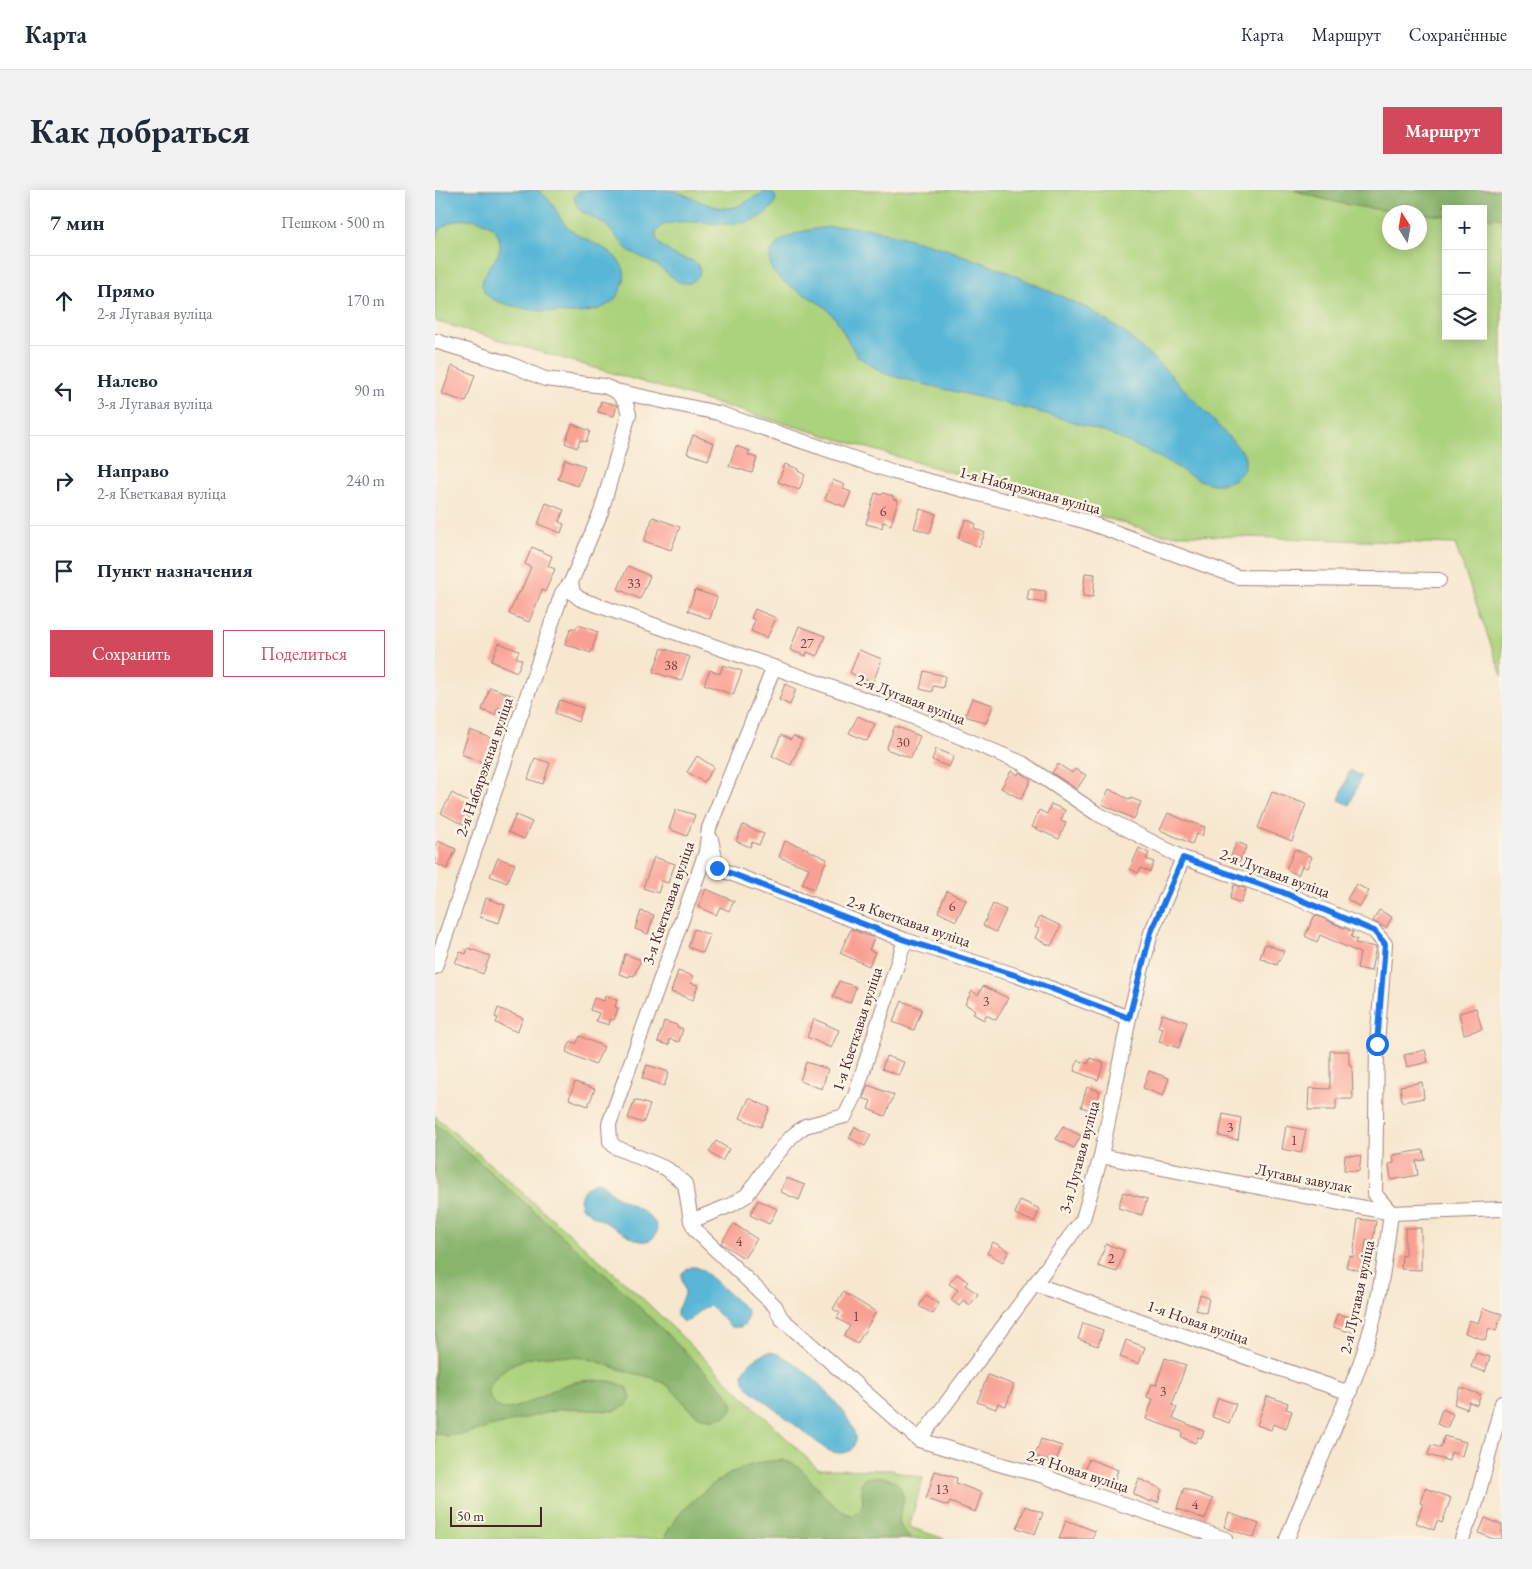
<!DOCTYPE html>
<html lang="ru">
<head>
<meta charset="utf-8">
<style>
  body { margin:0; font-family:"EB Garamond",serif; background:#f2f2f3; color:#1f2937 }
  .controls { position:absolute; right:15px; top:15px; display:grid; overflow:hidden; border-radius:0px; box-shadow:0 2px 12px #0003 }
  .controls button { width:45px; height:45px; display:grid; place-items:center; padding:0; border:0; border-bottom:1px solid #e0e1e3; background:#fff; color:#1f2937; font:25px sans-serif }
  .compass { position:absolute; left:947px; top:15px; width:45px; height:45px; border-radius:50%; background:#fff; box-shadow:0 2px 12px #0003; rotate:349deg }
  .scale { position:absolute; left:15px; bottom:12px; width:92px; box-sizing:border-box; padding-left:5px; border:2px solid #4a1f2b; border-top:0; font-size:14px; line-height:18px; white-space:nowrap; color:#4a1f2b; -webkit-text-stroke:4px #fcf5e5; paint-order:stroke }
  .stop { position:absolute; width:15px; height:15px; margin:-11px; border:4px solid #1a73e8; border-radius:50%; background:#fff }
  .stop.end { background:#1a73e8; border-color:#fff; box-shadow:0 1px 5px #0008 }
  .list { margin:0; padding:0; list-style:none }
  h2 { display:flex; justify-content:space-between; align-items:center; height:65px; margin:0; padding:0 20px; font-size:21px }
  h2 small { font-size:16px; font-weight:400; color:#747a83 }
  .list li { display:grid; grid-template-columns:32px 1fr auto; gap:15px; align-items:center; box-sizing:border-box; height:90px; padding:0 20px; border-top:1px solid #e0e1e3 }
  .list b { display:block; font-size:19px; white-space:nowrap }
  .list p { margin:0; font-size:16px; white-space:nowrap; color:#747a83 }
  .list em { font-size:16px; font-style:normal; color:#747a83 }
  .actions { display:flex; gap:10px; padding:15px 20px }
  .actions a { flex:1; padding:11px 0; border:1px solid #d1495b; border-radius:0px; text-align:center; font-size:18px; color:#d1495b }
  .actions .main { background:#d1495b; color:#fff }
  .icon { flex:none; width:28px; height:28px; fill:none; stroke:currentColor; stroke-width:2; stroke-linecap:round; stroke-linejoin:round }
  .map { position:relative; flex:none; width:1067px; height:1349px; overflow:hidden; border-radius:0px }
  header { display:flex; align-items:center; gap:30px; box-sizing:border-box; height:70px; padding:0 25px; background:#fff; border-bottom:1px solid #e0e1e3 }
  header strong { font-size:24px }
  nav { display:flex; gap:28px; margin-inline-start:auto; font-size:18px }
  .intro { display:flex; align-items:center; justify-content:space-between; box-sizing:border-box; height:120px; padding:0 30px }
  h1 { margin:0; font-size:35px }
  .button { padding:12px 22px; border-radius:0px; background:#d1495b; color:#fff; font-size:18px; font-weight:700 }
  main { display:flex; gap:30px; padding:0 30px }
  aside { flex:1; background:#fff; border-radius:0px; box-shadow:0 2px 12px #0003 }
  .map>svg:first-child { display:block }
</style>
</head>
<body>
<header>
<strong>Карта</strong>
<nav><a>Карта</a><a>Маршрут</a><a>Сохранённые</a></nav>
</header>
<div class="intro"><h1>Как добраться</h1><a class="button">Маршрут</a></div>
<main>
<aside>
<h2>7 мин<small>Пешком · 500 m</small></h2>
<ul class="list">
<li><svg class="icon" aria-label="ahead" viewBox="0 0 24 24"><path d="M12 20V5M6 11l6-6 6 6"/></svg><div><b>Прямо</b><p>2-я Лугавая вуліца</p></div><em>170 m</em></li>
<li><svg class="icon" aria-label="left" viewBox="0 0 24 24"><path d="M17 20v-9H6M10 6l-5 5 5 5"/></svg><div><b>Налево</b><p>3-я Лугавая вуліца</p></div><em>90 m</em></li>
<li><svg class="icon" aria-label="right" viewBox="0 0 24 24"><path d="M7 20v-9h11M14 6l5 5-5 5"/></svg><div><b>Направо</b><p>2-я Кветкавая вуліца</p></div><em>240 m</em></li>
<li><svg class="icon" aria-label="arrive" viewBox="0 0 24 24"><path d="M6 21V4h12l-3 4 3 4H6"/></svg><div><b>Пункт назначения</b></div></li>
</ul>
<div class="actions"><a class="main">Сохранить</a><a>Поделиться</a></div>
</aside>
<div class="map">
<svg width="1067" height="1349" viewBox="0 0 1067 1349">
  <rect width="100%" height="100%" fill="#fcf5e5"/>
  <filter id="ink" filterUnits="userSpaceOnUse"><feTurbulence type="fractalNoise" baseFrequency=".02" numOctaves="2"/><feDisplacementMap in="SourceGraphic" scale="10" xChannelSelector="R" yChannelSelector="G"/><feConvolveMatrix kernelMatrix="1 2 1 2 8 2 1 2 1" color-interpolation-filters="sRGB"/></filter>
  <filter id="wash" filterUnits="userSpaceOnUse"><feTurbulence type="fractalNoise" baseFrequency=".0096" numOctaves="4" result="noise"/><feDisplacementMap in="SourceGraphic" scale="20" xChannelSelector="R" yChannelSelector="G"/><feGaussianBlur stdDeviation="1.12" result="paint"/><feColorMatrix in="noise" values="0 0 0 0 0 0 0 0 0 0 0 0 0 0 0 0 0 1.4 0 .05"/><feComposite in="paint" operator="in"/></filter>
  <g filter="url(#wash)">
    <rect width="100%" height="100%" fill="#f7e7cf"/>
    <path fill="#abd27c" stroke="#7a7854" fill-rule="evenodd" d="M0 0H1067V486L1020 354 726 344 0 131ZM1011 19H1048V146H1011ZM954 22H984V52H954Z
      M0 926 202 1103 383 1279 456 1280 488 1288 474 1337 510 1349H0Z"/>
    <path fill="#88b46c" stroke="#696a4c" d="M859 0H1067V28L1048 29V19H1011V26C961 22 908 18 859 0Z
      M0 933 182 1095 287 1198 295 1207 298 1217C294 1224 289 1228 281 1229 255 1232 247 1203 227 1192 216 1186 203 1185 191 1181 178 1178 167 1172 154 1169 129 1165 100 1163 76 1175 64 1182 48 1197 57 1211 60 1215 64 1218 69 1219 81 1219 94 1212 105 1207 114 1202 123 1197 133 1194 146 1189 186 1187 194 1201 195 1204 195 1206 196 1209L191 1216 180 1221 126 1219 28 1244 12 1246 0 1243Z
      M346 1270C354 1272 361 1274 367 1280 375 1288 416 1346 427 1316 429 1309 426 1300 426 1293L430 1288C446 1285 465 1287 468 1306 470 1315 462 1324 465 1333 466 1339 471 1344 476 1349H229C239 1323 276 1292 301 1281 315 1274 331 1271 346 1270Z"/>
    <path fill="#59b7d7" stroke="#526b81" d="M0 0H102C122 12 120 27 136 40 151 52 176 57 186 74 191 81 190 89 187 96 185 103 180 110 174 114 164 121 148 123 137 123 117 123 66 118 52 105 49 102 48 98 47 95 49 77 65 69 65 57 67 30 31 23 12 34 6 37 3 43 0 49Z
      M145 0C166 0 186 0 207 0 215 0 225 0 233 0 255 3 273 20 295 18 309 17 317 5 330 3 343 1 343 11 336 18 305 50 262 22 226 36L221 43V48L225 55 241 66 258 71 263 75 265 80 264 85 255 93H248L242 91 223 76 193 60 171 35 143 19 139 7Z
      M411 36 438 39 508 58 568 80 654 119 690 143 731 180 805 259C807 261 810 266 810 269 812 286 793 295 779 294 763 292 749 281 735 273 713 261 690 250 666 241 596 216 522 204 450 184L422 166 401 129 389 116 350 93 337 81C336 76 334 70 335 66 341 40 390 37 411 36Z
      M915 580 926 586 915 615 904 610Z
      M164 992C171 995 174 1001 179 1005 190 1013 231 1027 220 1046 215 1052 208 1052 202 1050L157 1025 146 1017C142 1004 152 993 164 992Z
      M256 1077H261L267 1080 311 1119 313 1125 310 1134 305 1137H296L275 1116C262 1117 261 1131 248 1132L242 1126V1121L250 1102 246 1086 248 1082Z
      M334 1162C359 1163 416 1221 420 1246 421 1251 419 1256 416 1260 408 1265 400 1263 392 1260L312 1197C310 1193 308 1189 308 1184 310 1174 325 1164 334 1162Z"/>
    <g id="blocks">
      <path fill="#f9a094" d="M17 176 40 185 31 212 7 204Z
        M166 211 182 215 179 226 163 222Z
        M137 234 155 241 151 252 145 250 142 258 130 253Z
        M258 245 279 253 273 270 252 263Z
        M301 256 315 261 313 265 322 268 317 283 294 276Z
        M130 269 150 276 143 296 123 289Z
        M350 274 364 279 363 281 370 285 364 300 343 292Z
        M398 290 410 295 408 299 416 302 410 317 390 309Z
        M440 303 447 305 448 303 458 306V309L463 310 456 335 448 332 447 338 431 334Z
        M111 313 129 320 124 332 129 334 126 343 103 334Z
        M485 319 501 324 495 343 479 338Z
        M218 327 245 337 236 360 209 351Z
        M531 329 541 334 539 338 550 343 544 357 523 348Z
        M97 357 117 366 113 376 120 379 110 402 107 400 94 432 74 424 83 402 85 403 96 377 90 374Z
        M193 376 215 386 205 409 183 399Z
        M650 383 660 384 658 407 648 406Z
        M594 399 611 401 610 413 592 410Z
        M260 400 282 407 275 429 253 421Z
        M320 419 341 428 332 448 316 441 320 430 316 428Z
        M143 435 163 442 156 463 130 454 136 438 141 439Z
        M364 436 390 446 382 466 372 462 371 466 355 460Z
        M64 453 84 461 81 467 87 470 82 482 56 471Z
        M227 458 255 467 246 491 218 482Z
        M424 460 447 469 438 492 415 483Z
        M288 475 307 481 298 505 269 494 275 480 285 484Z
        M489 481 510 486 508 498 498 496 497 502 485 499Z
        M350 494 361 499 355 515 344 510Z
        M55 497 79 506 73 521 63 518 60 525 47 520Z
        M537 508 558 515 551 533 530 526Z
        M125 510 148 518 143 532 120 523Z
        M423 526 440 534 432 551 414 543Z
        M460 536 485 546 476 568 451 559Z
        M35 540 61 550 52 574 26 564Z
        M346 545 356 550 358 546 367 550 356 575 337 566Z
        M501 559 519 566 514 577 497 570Z
        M262 566 279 577 269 592 252 582Z
        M100 568 115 573 108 594 93 589Z
        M623 574 637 583 640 579 651 585 642 599 617 583Z
        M576 581 583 585 584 582 596 590 586 609 566 598Z
        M674 599 695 610 696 608 706 612 699 629 667 614Z
        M837 602 871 614 857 651 823 638Z
        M17 603 36 614 33 619 38 622 30 636 6 623Z
        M616 614 630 620 626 631 631 633 624 649 597 637 604 620 612 624Z
        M241 619 260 625 252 646 234 639Z
        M733 623 756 633V632L770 637 767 646 761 644 757 654 725 640Z
        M81 625 97 632 89 649 73 642Z
        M308 635 329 644 324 655 317 652 315 657 301 651Z
        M3 651 21 659 12 679 0 673V656Z
        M350 651 373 659 372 660 392 669 379 699 367 694 374 678 344 667Z
        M802 652 812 656 804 672 795 668Z
        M704 658 714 663 711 669 719 672 715 682 706 678 703 683 695 679Z
        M860 659 877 667 872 678 867 676 863 685 851 679Z
        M219 667 240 674 233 693 227 691 223 703 208 698Z
        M63 668 80 674 72 693 55 686Z
        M921 694 934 701 925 717 912 709Z
        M799 695 811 699 806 713 795 709Z
        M271 699 299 711 294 721 285 717 281 725 263 717Z
        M512 701 531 710 521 731 503 722Z
        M51 708 70 715 64 733 45 727Z
        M558 714 571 720 561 742 548 736Z
        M944 720 957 727 951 738 938 731Z
        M206 721 219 725 213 744 200 739Z
        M880 725 918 742 916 747 922 749 920 753 941 757 936 781 922 778 925 763 885 745 882 752 870 746Z
        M605 726 626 736 616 756 600 748 604 739 600 737Z
        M259 739 275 745 268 763 253 757Z
        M416 739 439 748 434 760 440 762 434 776 405 763Z
        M830 754 849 761 842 775 825 768Z
        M33 758 55 766 48 784 20 773 25 762 31 764Z
        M190 764 206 770 199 786 195 785 194 787 184 784Z
        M243 781 258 786 256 793 263 795 258 810 236 802Z
        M404 791 421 797 415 813 398 807Z
        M548 796 573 808 561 830 551 825 549 830 538 824 540 820 530 814 537 801 543 805Z
        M170 806 182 810 180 817 183 818 179 830 175 829 174 835 161 831 164 823 155 820 159 808 169 811Z
        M467 811 487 819 479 840 458 832Z
        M63 818 88 828 82 842 61 833 63 828 60 827Z
        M1041 818 1047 839 1029 844 1024 823Z
        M727 824 752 832 744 858 724 852 728 838 723 837Z
        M379 829 404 840 396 858 372 847Z
        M229 831 242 835V837L248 839 244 852 235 849 234 855 223 852Z
        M145 846 169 857 160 875 131 862 136 851 141 854Z
        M990 860 993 872 972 877 969 865Z
        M895 861H914V875L917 874 918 909H901V920H873L874 898 895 899Z
        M451 866 469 872 464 885 447 879Z
        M655 868 669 873 663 890 639 881 643 870 653 874Z
        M371 872 393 879 387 899 365 891Z
        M212 875 234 882 229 896 207 888Z
        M714 881 734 888 728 906 708 898Z
        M140 892 160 899 153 916 134 909Z
        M987 892 989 908 967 912 965 896Z
        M433 895 459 905 450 926 433 919 436 911 428 908Z
        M652 897 665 901 659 921 646 917Z
        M314 908 335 918 326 937 305 928Z
        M200 910 215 915 208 933 193 928Z
        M788 924 806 928 803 950 784 946Z
        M628 936 646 946 639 958 621 949Z
        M851 936 871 940 866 963 847 959Z
        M420 937 436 945 430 956 414 948Z
        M281 951 294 959 287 971 274 962Z
        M988 960 990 970 981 971 983 985 956 990 954 974 959 973 958 965Z
        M910 965 926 966 924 981 909 980Z
        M351 988 370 995 364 1010 346 1002Z
        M688 1002 712 1009 707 1025 683 1018Z
        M323 1010 342 1019 334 1034 315 1025Z
        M585 1010 605 1019 599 1032 580 1024Z
        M923 1029 941 1031 938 1051 931 1050 929 1070 933 1071 930 1082 911 1077 914 1066 918 1067Z
        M299 1034 322 1049 309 1068 286 1053Z
        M970 1038H986V1080L966 1079 967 1065 970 1066Z
        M558 1052 574 1061 568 1072 552 1063Z
        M671 1054 689 1060 682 1082 663 1076Z
        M522 1084 533 1092 530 1095 543 1104 535 1115 528 1110 524 1116 516 1110 523 1100 514 1094Z
        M408 1102 441 1122 422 1154 409 1146 415 1136 402 1128 405 1123 398 1119Z
        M491 1105 504 1113 498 1124 484 1116Z
        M765 1105 774 1108 771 1123 761 1120Z
        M1048 1118 1067 1124 1061 1141 1054 1138 1050 1150 1030 1143 1034 1130 1043 1133Z
        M902 1124 923 1130 919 1143 898 1137Z
        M648 1133 668 1140 663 1156 643 1149Z
        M691 1150 710 1157 704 1174 685 1167Z
        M1041 1163 1055 1167 1050 1182 1036 1177Z
        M730 1168 751 1175 737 1215 742 1217 738 1228 769 1241 766 1248 763 1247 760 1253 746 1247 748 1242 711 1229 718 1209 712 1207 717 1194 721 1195Z
        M553 1185 579 1195 571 1216 563 1213 561 1219 542 1212Z
        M1025 1197 1046 1205 1042 1215 1034 1212 1032 1219 1019 1214Z
        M832 1206 853 1213 851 1219 857 1221 851 1239 838 1234 836 1240 822 1235Z
        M783 1208 801 1214 794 1233 777 1227Z
        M1007 1219 1018 1224 1012 1238 1002 1234Z
        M1009 1246 1031 1252 1027 1266 1016 1262 1014 1271 993 1265 996 1255 1006 1258Z
        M606 1249 627 1256 620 1273 600 1266Z
        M654 1269 683 1280 677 1297 647 1286Z
        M500 1281 522 1288 521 1293 547 1303 540 1322 515 1312 513 1316 491 1309Z
        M704 1289 727 1299 723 1312 717 1310 716 1312 698 1304Z
        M749 1298 778 1309 770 1329 742 1319Z
        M990 1298 1016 1308 1007 1333 1002 1331 999 1340 981 1333 988 1314 985 1313Z
        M590 1316 608 1323 600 1344 582 1338Z
        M794 1323 824 1334 819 1348 789 1337Z
        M1050 1328 1067 1335V1349H1058L1044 1343Z
        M631 1330 660 1341 657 1349H624Z"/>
    </g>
  </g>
  <g filter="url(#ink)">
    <use href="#blocks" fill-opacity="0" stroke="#a0837d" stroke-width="1"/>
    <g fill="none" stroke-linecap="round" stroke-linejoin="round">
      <g stroke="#a0837d" stroke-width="16">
        <path id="street" d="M0 151 75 174 110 189 169 196 181 201 190 211 194 224 166 322 136 392 138 403 145 409 466 522 587 573 661 623 748 668 847 702 939 741 950 754 942 854 940 1004 956 1023C950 1069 944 1117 929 1162 908 1226 876 1286 852 1349
          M181 201 283 223 459 282 649 331 803 387 1004 390
          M339 477 274 638 271 662 174 934 175 951 180 957 232 979 250 994 256 1031 261 1041 340 1116 346 1128 484 1250 648 1029 666 966 694 828 716 743 748 668
          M276 649 282 678 470 750 583 786 694 828
          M0 777 127 403 136 392
          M666 966 956 1023 1067 1019
          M256 1031 296 1015 312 1005 332 976 357 946 370 936 410 926 420 906 470 750
          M599 1094 915 1203
          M484 1250 571 1276 609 1286 645 1300 790 1349
          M1027 1349 1041 1313 1067 1213"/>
      </g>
      <use href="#street" stroke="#fff" stroke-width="14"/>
    </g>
  </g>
  <g fill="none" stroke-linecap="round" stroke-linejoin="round" filter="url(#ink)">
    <path stroke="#1a73e8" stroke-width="6" d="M282 678 470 750 583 786 694 828 716 742 748 668 847 702 939 741 950 754 942 854"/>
  </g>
  <g text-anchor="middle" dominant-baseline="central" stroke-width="5" stroke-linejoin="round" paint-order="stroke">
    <g font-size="14" fill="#763f45">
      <text x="448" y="321">6</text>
      <text x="199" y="393">33</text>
      <text x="372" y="453">27</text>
      <text x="236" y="475">38</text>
      <text x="468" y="552">30</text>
      <text x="517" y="716">6</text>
      <text x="551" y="811">3</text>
      <text x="795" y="937">3</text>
      <text x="859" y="950">1</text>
      <text x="304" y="1051">4</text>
      <text x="676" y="1068">2</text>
      <text x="421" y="1126">1</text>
      <text x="728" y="1201">3</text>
      <text x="507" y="1299">13</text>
      <text x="760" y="1314">4</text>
    </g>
    <g font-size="16" fill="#4a1f2b" stroke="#fcf5e5">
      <text transform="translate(595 300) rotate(15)">1-я Набярэжная вуліца</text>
      <text transform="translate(476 509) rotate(21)">2-я Лугавая вуліца</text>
      <text transform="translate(49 577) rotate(-71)">2-я Набярэжная вуліца</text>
      <text transform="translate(840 683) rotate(20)">2-я Лугавая вуліца</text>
      <text transform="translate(233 713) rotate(-71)">3-я Кветкавая вуліца</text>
      <text transform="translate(474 731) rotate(19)">2-я Кветкавая вуліца</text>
      <text transform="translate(422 839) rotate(-72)">1-я Кветкавая вуліца</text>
      <text transform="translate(644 967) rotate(-75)">3-я Лугавая вуліца</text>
      <text transform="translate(869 988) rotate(11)">Лугавы завулак</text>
      <text transform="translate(922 1107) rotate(-78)">2-я Лугавая вуліца</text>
      <text transform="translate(763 1132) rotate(19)">1-я Новая вуліца</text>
      <text transform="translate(643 1281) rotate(18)">2-я Новая вуліца</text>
    </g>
  </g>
</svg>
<div class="controls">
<button>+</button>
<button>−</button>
<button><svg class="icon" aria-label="layers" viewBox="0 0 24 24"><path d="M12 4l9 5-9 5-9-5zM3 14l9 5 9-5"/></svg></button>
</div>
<svg class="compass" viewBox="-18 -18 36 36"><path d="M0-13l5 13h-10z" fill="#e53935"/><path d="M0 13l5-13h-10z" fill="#747a83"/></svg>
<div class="scale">50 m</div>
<div class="stop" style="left:942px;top:854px"></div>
<div class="stop end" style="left:282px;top:678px"></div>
</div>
</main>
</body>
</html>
